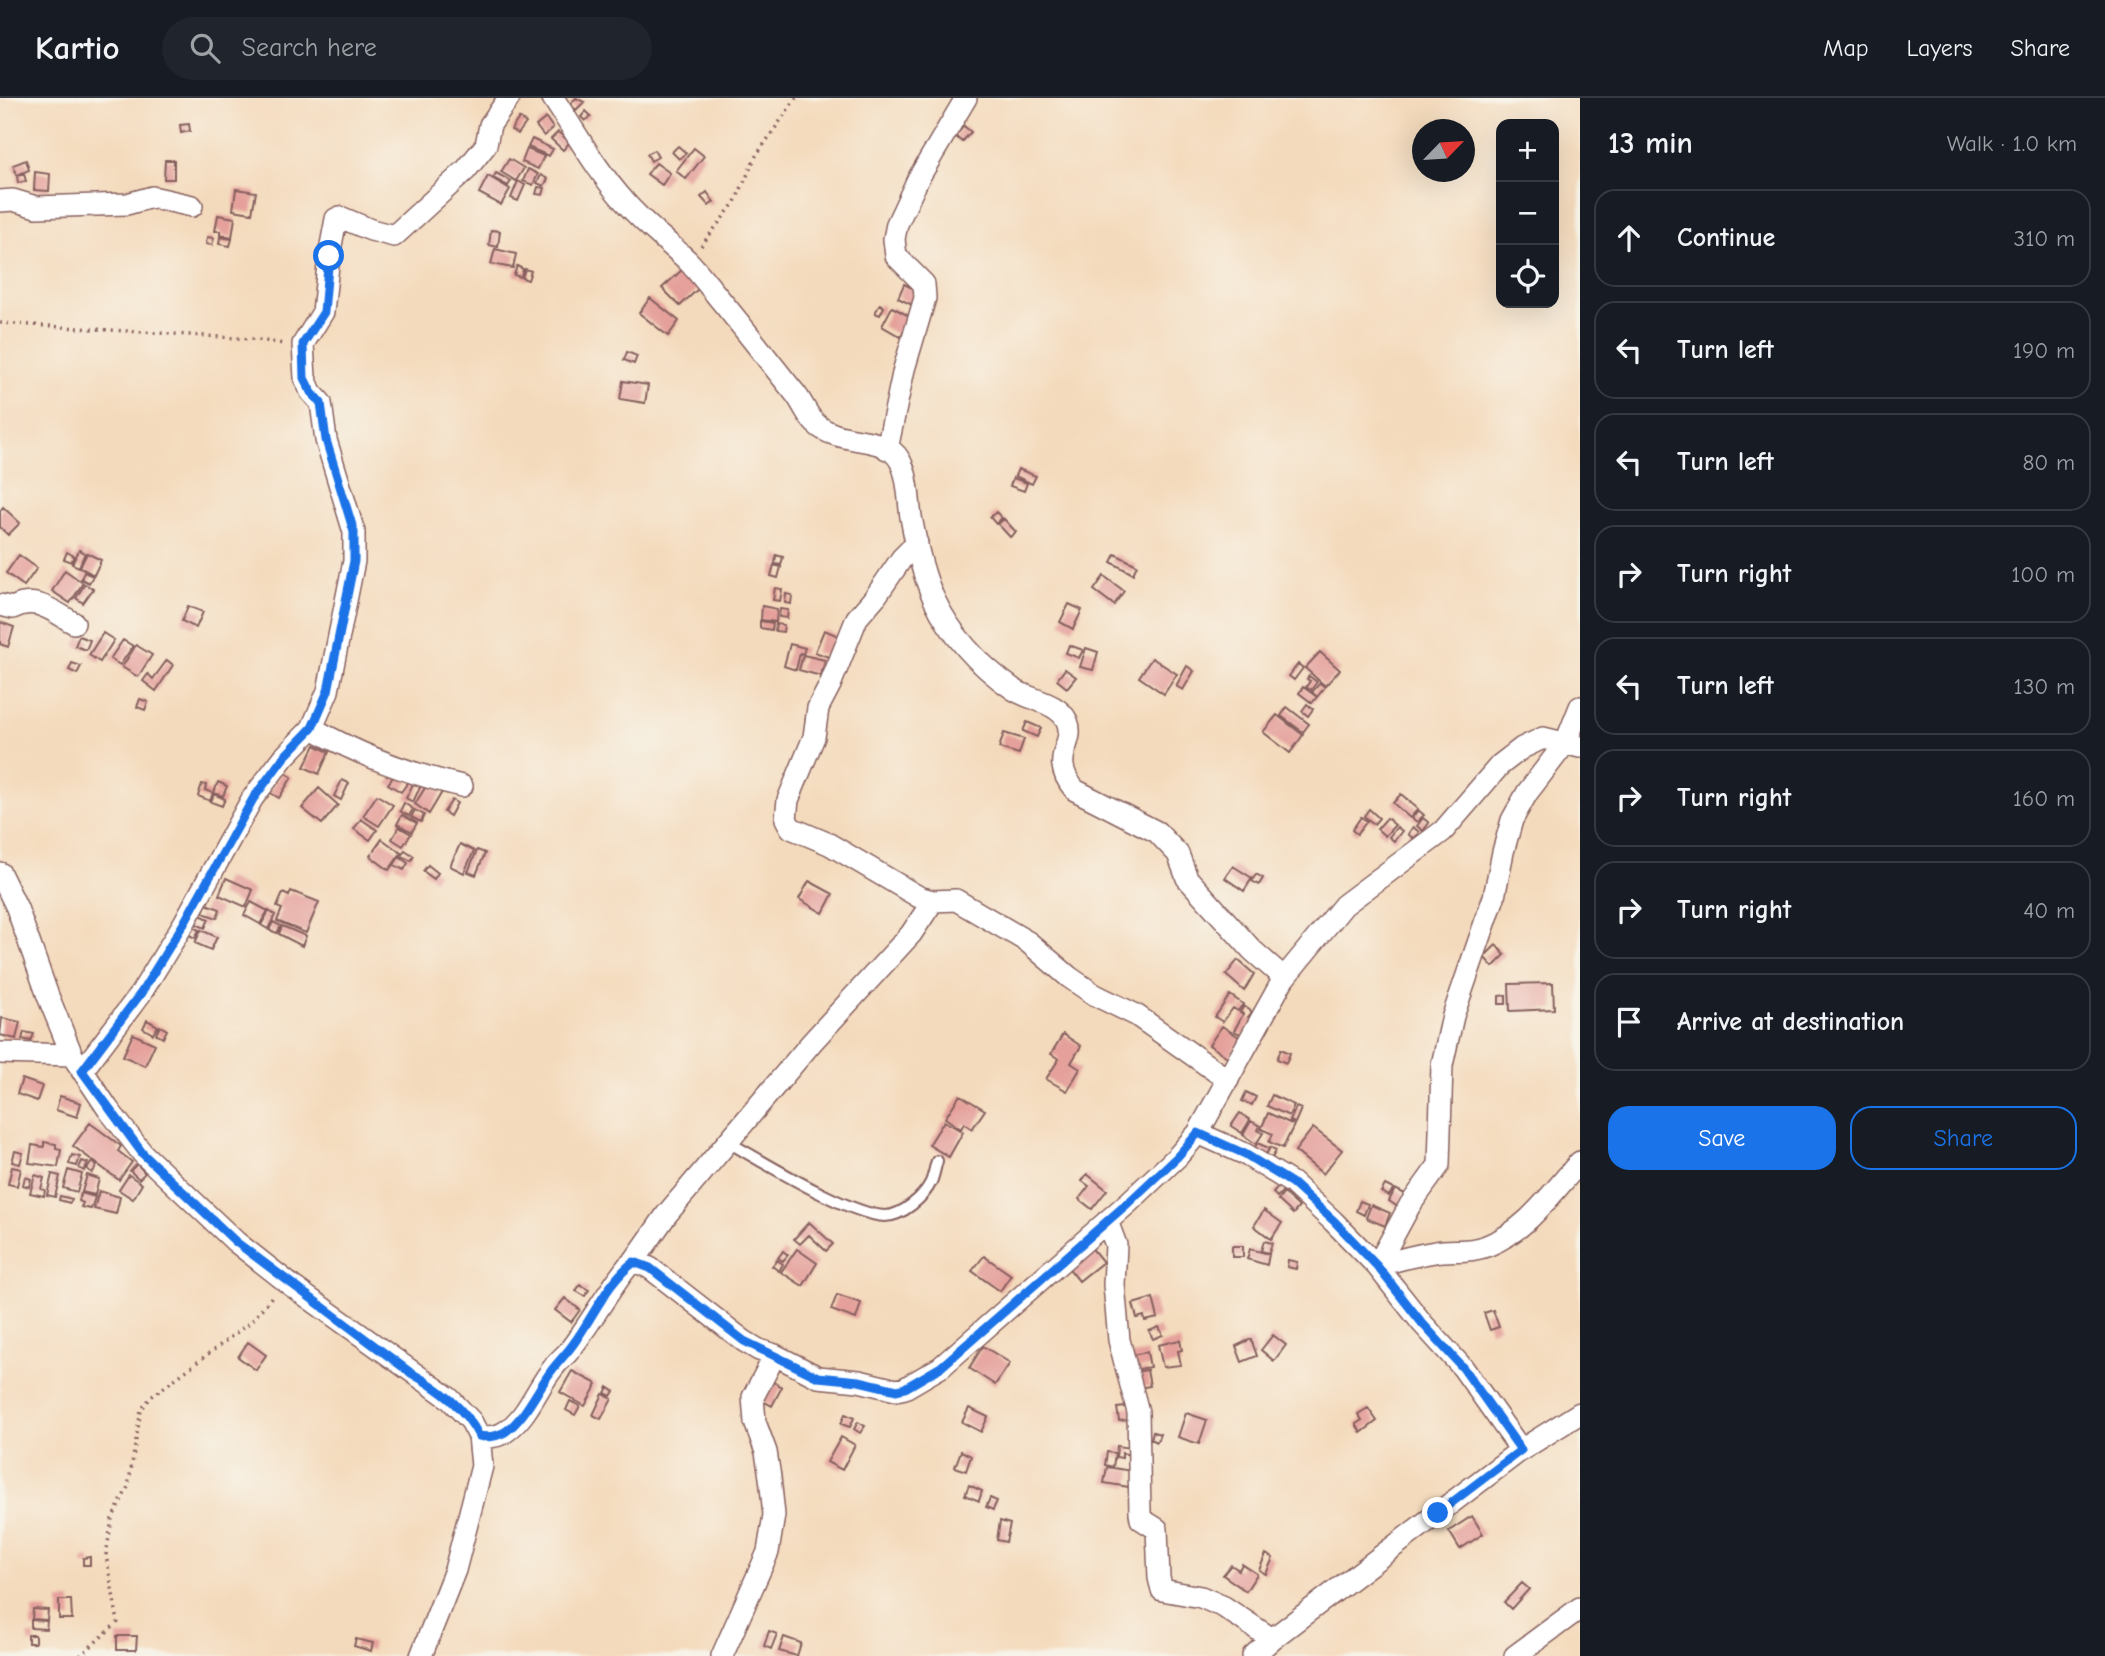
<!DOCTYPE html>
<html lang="en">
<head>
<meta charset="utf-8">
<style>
  body { margin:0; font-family:"Comic Neue",sans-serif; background:#20242c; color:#f1f3f6 }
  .controls { position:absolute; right:21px; top:21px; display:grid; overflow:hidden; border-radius:14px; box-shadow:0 7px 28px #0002 }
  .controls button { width:63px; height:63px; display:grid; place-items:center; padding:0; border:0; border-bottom:2px solid #363941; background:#171b24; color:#f1f3f6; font:35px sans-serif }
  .compass { position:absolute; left:1412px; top:21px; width:63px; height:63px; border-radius:50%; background:#171b24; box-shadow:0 7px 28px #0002; rotate:65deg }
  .stop { position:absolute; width:21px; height:21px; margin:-16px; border:5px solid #1a73e8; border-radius:50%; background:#fff }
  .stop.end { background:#1a73e8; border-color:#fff; box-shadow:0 2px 7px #0008 }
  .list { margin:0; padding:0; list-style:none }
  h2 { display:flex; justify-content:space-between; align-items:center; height:91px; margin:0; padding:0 28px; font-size:30px }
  h2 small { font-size:23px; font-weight:400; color:#9ea1a6 }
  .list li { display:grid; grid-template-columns:46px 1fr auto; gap:21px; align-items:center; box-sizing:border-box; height:98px; margin:0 14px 14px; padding:0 14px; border:2px solid #363941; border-radius:21px }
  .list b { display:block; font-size:26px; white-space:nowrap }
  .list em { font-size:23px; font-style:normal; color:#9ea1a6 }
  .actions { display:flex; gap:14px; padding:21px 28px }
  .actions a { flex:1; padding:16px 0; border:2px solid #1a73e8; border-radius:21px; text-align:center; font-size:24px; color:#1a73e8 }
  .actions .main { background:#1a73e8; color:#fff }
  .icon { flex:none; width:38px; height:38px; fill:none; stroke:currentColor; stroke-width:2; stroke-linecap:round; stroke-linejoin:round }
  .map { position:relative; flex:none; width:1580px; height:1558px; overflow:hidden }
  header { display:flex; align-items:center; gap:42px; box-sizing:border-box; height:98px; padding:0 35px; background:#171b24; border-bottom:2px solid #363941 }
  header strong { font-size:33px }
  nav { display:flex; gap:38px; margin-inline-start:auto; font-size:24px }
  .search { width:490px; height:63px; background:#20242c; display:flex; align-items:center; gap:18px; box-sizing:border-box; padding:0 24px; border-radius:38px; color:#9ea1a6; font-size:26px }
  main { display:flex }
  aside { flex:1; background:#171b24 }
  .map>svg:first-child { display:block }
</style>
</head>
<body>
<header>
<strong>Kartio</strong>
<div class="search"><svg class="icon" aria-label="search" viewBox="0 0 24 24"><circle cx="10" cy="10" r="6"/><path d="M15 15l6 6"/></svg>Search here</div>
<nav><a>Map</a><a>Layers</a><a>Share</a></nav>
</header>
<main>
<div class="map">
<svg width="1580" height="1558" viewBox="0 0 1580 1558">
  <rect width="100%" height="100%" fill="#f7f3e8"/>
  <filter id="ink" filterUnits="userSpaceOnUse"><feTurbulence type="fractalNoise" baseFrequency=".0143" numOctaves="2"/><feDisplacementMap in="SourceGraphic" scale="14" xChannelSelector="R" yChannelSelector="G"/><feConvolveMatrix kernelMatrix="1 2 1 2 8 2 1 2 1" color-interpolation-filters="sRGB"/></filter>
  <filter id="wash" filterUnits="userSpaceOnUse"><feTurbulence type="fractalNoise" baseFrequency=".00686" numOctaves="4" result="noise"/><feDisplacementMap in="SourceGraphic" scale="28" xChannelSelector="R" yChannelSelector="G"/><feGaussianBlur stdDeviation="1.57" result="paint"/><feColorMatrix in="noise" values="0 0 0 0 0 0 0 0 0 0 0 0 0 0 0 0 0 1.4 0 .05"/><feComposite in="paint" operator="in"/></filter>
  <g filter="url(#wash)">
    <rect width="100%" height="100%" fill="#f4dabc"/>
    <g id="blocks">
      <path fill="#e5a09b" d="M576 0 584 4 576 12 570 6Z
        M586 13 591 18 585 23 581 19Z
        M519 20 526 25 518 36 511 32Z
        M546 20 553 30 544 38 536 28Z
        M189 26 190 33 181 35 180 27Z
        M964 28 971 34 962 44 955 38Z
        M558 34 570 44 563 52 551 41Z
        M532 41 553 51 549 58 528 49Z
        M678 48 686 55 679 61 672 54Z
        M694 50 704 58 686 81 676 73Z
        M527 51 544 58 538 71 522 64Z
        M654 52 658 59 651 63 647 56Z
        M509 61 524 70 516 83 501 74Z
        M26 62 29 72 17 77 13 67Z
        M165 62H174V81H164Z
        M656 65 670 75 662 87 647 76Z
        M528 71 538 76 533 87 523 83Z
        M35 74 50 76 49 93 34 92Z
        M496 75 511 83 508 88 493 80Z
        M24 76 26 83 18 85 17 78Z
        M541 77 548 81 544 88 537 85Z
        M488 78 510 91 501 107 479 95Z
        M518 83 525 87 518 103 511 100Z
        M538 89 545 90 543 97 536 96Z
        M236 91 256 94 252 115 233 112Z
        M707 94 714 104 709 108 701 99Z
        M218 117 235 120 232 139 220 137V133H215Z
        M491 132 500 133 498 149 489 147Z
        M207 139 214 140 212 147 206 146Z
        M220 139 232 141 230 148 219 146Z
        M495 151 516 156 513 170 491 166Z
        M517 168 523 171 521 179 514 177Z
        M525 171 531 173 528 182 522 180Z
        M683 171 700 189 680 208 662 190Z
        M904 186 923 195 916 209 898 200Z
        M650 200 679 223 668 238 639 215Z
        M880 206 884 209 880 217 875 215Z
        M892 209 911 219 901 239 882 228Z
        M627 254 637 258 634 266 624 262Z
        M623 283 648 287 645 305 620 301Z
        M1018 371 1036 378 1032 386 1015 378Z
        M1013 380 1027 385 1024 393 1010 388Z
        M3 409 20 425 8 437 0 429V413Z
        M996 414 1002 420 996 426 990 419Z
        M1004 421 1016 434 1010 439 998 426Z
        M79 452 85 455 79 469 72 466Z
        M67 454 74 458 71 464 64 461Z
        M87 455 101 462 94 477 80 469Z
        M1115 456 1137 467 1133 476 1111 464Z
        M19 457 37 470 24 488 6 475Z
        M776 457 783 459 781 467 775 466Z
        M774 467 781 469 778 480 771 478Z
        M65 472 83 485 70 505 52 493Z
        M84 474 93 478 89 485 81 481Z
        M1104 478 1124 493 1114 507 1094 492Z
        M85 486 93 491 83 505 76 500Z
        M775 490 782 491 780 503 773 502Z
        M786 496 792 497 791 506 785 505Z
        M1069 506 1082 512 1073 531 1060 524Z
        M188 508 203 514 196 530 182 523Z
        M762 508 777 511 776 524 761 522Z
        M780 511 788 512 787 520 779 519Z
        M760 523 773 525 772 532 760 530Z
        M0 524 14 529 8 549 0 546Z
        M776 526 784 527 783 534 775 533Z
        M824 532 839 538 831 560 815 554Z
        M103 535 114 542 100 564 89 557Z
        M79 538 90 542 86 552 75 548Z
        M123 542 133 548 120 567 110 561Z
        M790 546 805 550 803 556 800 555 796 572 784 568Z
        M136 547 152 557 138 579 122 569Z
        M1069 547 1083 552 1079 560 1066 555Z
        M1086 550 1098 554 1093 572 1080 569Z
        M1320 554 1340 572 1325 588 1305 570Z
        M803 557 825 562 821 578 799 572Z
        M1152 560 1177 576 1164 596 1139 579Z
        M167 562 173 567 156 593 143 583 148 576 153 581Z
        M72 565 81 568 77 576 69 572Z
        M1298 566 1303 570 1294 582 1289 578Z
        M1187 568 1194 573 1183 592 1176 588Z
        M1065 571 1076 579 1067 590 1057 582Z
        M1309 578 1317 584 1311 592 1306 589 1310 583 1307 581Z
        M1320 585 1325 589 1317 599 1312 594Z
        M1303 589 1317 599 1312 605 1299 595Z
        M140 601 148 604 145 612 137 609Z
        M1307 606 1313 611 1308 618 1302 613Z
        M1287 609 1309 626 1303 634 1281 618Z
        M1277 617 1303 637 1290 655 1263 634Z
        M1027 624 1041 630 1037 639 1023 633Z
        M1004 635 1024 641 1019 656 999 650Z
        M315 647 329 654 319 676 304 669Z
        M398 672 411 680 401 694 388 686Z
        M282 673 292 679 279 700 269 694Z
        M342 682 349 685 341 702 334 698Z
        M415 682 422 685 413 704 406 700Z
        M218 684 227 688 223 698 214 695Z
        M428 685 442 694 429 716 415 706Z
        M202 686 206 687 205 692 213 695 210 703 198 698Z
        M319 690 338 707 322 726 302 710Z
        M214 696 225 701 222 708 211 704Z
        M1401 696 1418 711 1410 720 1393 705Z
        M377 697 393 707 379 728 363 718Z
        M452 702 457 705 450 718 444 714Z
        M404 705 413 711 409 718 400 713Z
        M1369 711 1379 720 1374 726 1364 718Z
        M415 712 424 717 421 724 411 719Z
        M1418 712 1424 717 1417 724 1412 720Z
        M402 717 417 725 412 734 397 726Z
        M1361 719 1367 723 1357 736 1352 732Z
        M1387 720 1395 727 1385 738 1377 731Z
        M1423 720 1429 725 1423 733 1417 728Z
        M361 721 377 732 370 742 354 731Z
        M399 729 411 736 403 748 392 741Z
        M1397 729 1402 733 1394 743 1389 739Z
        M1413 729 1419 734 1414 741 1408 736Z
        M382 741 401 755 389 772 370 758Z
        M460 746 474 753 464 775 450 768Z
        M405 752 414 758 411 763 401 758Z
        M477 752 485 755 476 777 468 774Z
        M399 759 408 765 404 772 394 767Z
        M428 767 438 775 434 781 423 773Z
        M1233 768 1252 780 1244 793 1225 780Z
        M1256 776 1263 780 1259 787 1252 783Z
        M226 780 253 792 246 809 219 797Z
        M809 783 833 796 823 815 799 801Z
        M291 793 319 804 306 835 277 823 282 811 277 809 283 795 289 798Z
        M251 804 268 813 260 826 244 817Z
        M206 806 220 811 217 820 203 815Z
        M269 813 275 817 268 831 261 827Z
        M200 817 209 821 205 830 196 826Z
        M273 824 281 828 277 835 269 832Z
        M191 828 199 832 195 840 187 836Z
        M282 828 306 838 302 848 279 836Z
        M201 832 217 839 211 852 195 845Z
        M1496 847 1505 857 1493 869 1484 859Z
        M1238 862 1254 876 1244 893 1226 877Z
        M1553 885 1554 911 1510 913 1509 886Z
        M1230 897 1243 906 1238 913 1233 910 1223 924 1215 919Z
        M1506 897V906H1499V898Z
        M1244 908 1252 914 1248 919 1253 922 1244 938 1234 933 1243 916 1240 914Z
        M2 920 20 924 16 941 0 937Z
        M147 922 158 928 153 936 143 930Z
        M160 928 167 932 163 940 156 936Z
        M1222 928 1242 941 1229 960 1209 947Z
        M24 934 34 936 31 943 22 941Z
        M133 936 155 946 145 968 123 958Z
        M1063 936 1081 948 1071 965 1080 971 1067 993 1046 981 1059 961 1051 956Z
        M1281 951 1290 955 1286 965 1277 961Z
        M22 981 42 988 37 1003 17 996Z
        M1246 994 1256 999 1252 1007 1242 1003Z
        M960 997 985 1012 972 1031 964 1025 961 1031 945 1020Z
        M1272 997 1294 1007 1289 1018 1267 1008Z
        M60 998 81 1005 77 1019 56 1012Z
        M1296 1009 1301 1011 1295 1025 1290 1023Z
        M1240 1015 1250 1022 1242 1035 1231 1028Z
        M1268 1015 1294 1027 1283 1050 1269 1044 1273 1036 1261 1031Z
        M944 1023 963 1034 949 1059 929 1047Z
        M1251 1023 1260 1028 1258 1032 1263 1035 1256 1046 1243 1037Z
        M90 1025 121 1048 118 1053 132 1064 119 1082 73 1048Z
        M1313 1030 1342 1052 1323 1076 1295 1053Z
        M44 1044 56 1046V1051L61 1052 58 1069 29 1065 32 1047 44 1049Z
        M1257 1045 1269 1050 1266 1057 1270 1049 1276 1052 1271 1063 1253 1055Z
        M15 1053 23 1055 20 1066 12 1064Z
        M72 1057 80 1059 77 1068 69 1066Z
        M82 1063 88 1065 84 1073 79 1070Z
        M92 1064 97 1068 92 1075 87 1071Z
        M137 1066 145 1075 139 1081 130 1073Z
        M12 1069 21 1071 17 1088 8 1086Z
        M68 1072 82 1076 77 1094 63 1090Z
        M52 1076 60 1078 55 1099 47 1097Z
        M1087 1076 1107 1092 1092 1111 1079 1101 1089 1088 1082 1083Z
        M35 1077 44 1080 41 1091 45 1092 44 1098 30 1095Z
        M87 1077 99 1081 95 1097 82 1094Z
        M129 1077 142 1086 133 1101 119 1092Z
        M25 1079 31 1081 29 1089 23 1087Z
        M1385 1087 1393 1091 1389 1098 1381 1094Z
        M1279 1088 1283 1093 1277 1099 1273 1095Z
        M1395 1091 1405 1096 1398 1109 1389 1103Z
        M99 1093 120 1099 116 1116 94 1111Z
        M81 1095 95 1099 91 1111 81 1109 83 1105 79 1103Z
        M1284 1095 1299 1109 1293 1116 1278 1102Z
        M60 1098 72 1101 70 1105 59 1102Z
        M1360 1103 1368 1106 1364 1117 1356 1113Z
        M1371 1107 1390 1115 1385 1128 1366 1120Z
        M1264 1112 1282 1125 1271 1141 1254 1128Z
        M809 1124 833 1146 826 1153 809 1137 800 1146 794 1141Z
        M1264 1143 1272 1145 1269 1155 1261 1153Z
        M1090 1148 1103 1164 1079 1183 1066 1167Z
        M1232 1148H1243V1159H1232Z
        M797 1151 817 1165 803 1188 781 1174Z
        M1250 1151 1269 1156 1267 1167 1247 1161Z
        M783 1153 788 1157 783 1163 778 1160Z
        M984 1158 1011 1177 1000 1193 972 1173Z
        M777 1162 783 1166 779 1173 772 1168Z
        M1288 1162 1297 1164 1296 1171 1287 1169Z
        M580 1187 589 1192 585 1198 576 1193Z
        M837 1197 861 1205 856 1221 831 1212Z
        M565 1200 580 1212 571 1224 555 1212Z
        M1153 1200 1158 1220 1145 1223 1144 1218 1137 1220 1133 1206Z
        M1493 1212 1499 1229 1490 1232 1484 1215Z
        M1159 1229 1163 1237 1153 1241 1149 1233Z
        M1273 1237 1286 1247 1274 1263 1261 1252Z
        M1251 1241 1257 1258 1242 1264 1236 1248Z
        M1180 1242 1182 1252 1178 1253 1181 1267 1163 1269 1158 1247Z
        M248 1244 266 1257 256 1272 238 1259Z
        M983 1248 1010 1265 995 1287 969 1270Z
        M1147 1254 1150 1269 1134 1272 1127 1258Z
        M1147 1272 1150 1288 1138 1290 1135 1274Z
        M572 1273 597 1286 585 1308 560 1294Z
        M766 1280 782 1289 772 1308 755 1299Z
        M608 1289 614 1293 611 1298 605 1295Z
        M603 1296 612 1301 601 1321 593 1317Z
        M570 1303 580 1308 575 1317 566 1312Z
        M1135 1308 1137 1321 1119 1323 1117 1310Z
        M969 1310 988 1319 981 1334 962 1324Z
        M1368 1310 1377 1323 1361 1335 1356 1326 1362 1322 1358 1316Z
        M1186 1315 1207 1322 1199 1346 1178 1339Z
        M845 1316 854 1320 850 1329 841 1326Z
        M858 1324 865 1328 860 1335 854 1331Z
        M1153 1334 1160 1336 1157 1344 1151 1341Z
        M841 1339 855 1347 842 1372 827 1364Z
        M1117 1348 1131 1350 1130 1357 1122 1355V1360L1116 1359Z
        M961 1353 971 1358 966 1373 955 1369Z
        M1107 1354 1115 1355 1113 1369 1105 1367Z
        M1107 1369 1132 1373 1129 1389 1104 1385Z
        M969 1387 982 1393 979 1403 965 1397Z
        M990 1400 997 1403 993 1412 986 1409Z
        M1472 1418 1483 1436 1460 1451 1449 1433Z
        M1000 1423 1010 1426 1006 1444 997 1442Z
        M1266 1456 1273 1460 1266 1476 1259 1472Z
        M90 1459V1467H83V1460Z
        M1242 1466 1257 1476 1246 1493 1223 1477 1231 1467 1239 1472Z
        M1522 1485 1529 1491 1511 1511 1504 1504Z
        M59 1502H71L72 1521H59Z
        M33 1511 48 1512 47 1522 32 1521Z
        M31 1522 47 1523 46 1531 31 1530Z
        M769 1533 777 1536 771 1551 764 1548Z
        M28 1537H35V1545H28Z
        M117 1538H137L136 1552H117Z
        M784 1539 801 1545 797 1558 779 1553Z
        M356 1541 373 1545 371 1553 354 1548Z"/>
    </g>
  </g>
  <g filter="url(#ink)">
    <use href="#blocks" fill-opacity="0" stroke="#86605e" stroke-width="2"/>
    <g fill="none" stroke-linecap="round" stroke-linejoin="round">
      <g stroke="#86605e" stroke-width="14">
        <path id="lane" d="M728 1044C762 1063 849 1117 885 1118 902 1118 924 1099 931 1084 934 1077 935 1069 937 1063"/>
      </g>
      <g stroke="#86605e" stroke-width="24">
        <path id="street" d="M553 0C576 35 597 73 625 104 644 126 667 143 687 162 698 173 708 187 718 199 744 230 768 262 794 294 802 303 806 316 815 325 836 346 876 338 893 354 909 367 908 400 911 419 916 446 922 475 934 501 951 537 980 568 1013 591 1029 602 1058 604 1067 623 1077 646 1047 659 1075 692L1157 734 1178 756 1187 780 1252 852 1284 880
          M0 103 13 102 36 109 127 106 152 99 192 108
          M887 351 904 271 925 200 924 186 896 158 894 141 897 126 918 81 966 0
          M917 445 902 460 876 498 857 520 830 587 818 610 814 639 788 702 786 721 791 730 829 746 919 799 933 803 956 802 1028 844 1069 879 1095 897 1136 917 1228 982
          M0 507 13 510C35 497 54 514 74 525
          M1580 609 1566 644 1527 695 1512 722 1503 754 1494 799 1453 918 1442 967 1439 1067 1410 1107 1377 1168C1397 1162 1416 1157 1435 1154 1454 1151 1471 1155 1489 1147 1529 1131 1552 1094 1580 1064
          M312 630C359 657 410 676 462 688
          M0 775 17 810 48 898 72 957 108 1011 143 1056 236 1144 292 1188 449 1300 471 1323 479 1338 482 1368 455 1472 421 1558
          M0 955 72 957
          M82 973 141 895 184 825 252 701 284 659 312 630 328 593 354 463V434L326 342 321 305 311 294 305 280 303 246 323 214 329 158 336 121 340 119 371 132 394 138 466 72 486 47 490 27 509 0
          M1198 1035 1245 1056 1292 1085 1333 1123 1377 1168 1422 1225 1463 1270 1521 1352
          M1107 1123 1116 1147 1114 1187 1119 1242 1138 1314 1140 1415 1141 1421 1157 1431 1159 1480 1162 1492 1201 1499 1224 1509 1272 1541
          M634 1163 667 1116 812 944 911 836 933 803
          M479 1338C489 1340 497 1339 505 1334 528 1319 537 1289 554 1269 558 1263 564 1259 569 1253 590 1226 606 1196 628 1168L634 1163 650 1170 744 1243 759 1252 775 1257 818 1279 859 1283 896 1292 905 1290 941 1269 1128 1105 1177 1059 1198 1035 1284 880 1344 807 1443 733 1500 667 1522 650 1543 640 1580 649
          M722 1558 768 1454 774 1417 770 1379 766 1354 755 1324 753 1299 775 1257
          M1253 1558 1272 1541 1521 1352 1580 1315
          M1515 1558 1580 1510"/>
      </g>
      <path stroke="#86605e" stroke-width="3.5" stroke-dasharray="2 5" stroke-linecap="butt" d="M701 148 735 104 756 58 796 0
        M0 225 252 241 284 246
        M80 1558 118 1524 106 1457 112 1421 128 1389 141 1312 151 1299 252 1223 273 1197"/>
      <use href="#lane" stroke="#fff" stroke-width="10"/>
      <use href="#street" stroke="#fff" stroke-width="21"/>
    </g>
  </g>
  <g fill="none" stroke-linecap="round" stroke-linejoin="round" filter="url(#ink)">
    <path stroke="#1a73e8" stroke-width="9" d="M329 158 324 214 303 246 304 280 311 294 321 305 326 342 354 434V463L328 593 312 630 284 659 253 701 184 825 141 895 82 973 143 1056 236 1144 411 1275C440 1291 464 1309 479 1338 489 1340 496 1339 505 1334 523 1322 535 1297 547 1279 555 1266 566 1257 574 1245 593 1219 608 1183 634 1164L650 1170 744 1243 818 1279 859 1283 897 1292 905 1290 941 1269 1128 1105 1177 1059 1198 1035 1245 1056 1292 1085 1334 1123 1377 1168 1422 1225 1463 1270 1521 1352 1438 1415"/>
  </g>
</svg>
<div class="controls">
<button>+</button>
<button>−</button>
<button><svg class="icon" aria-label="locate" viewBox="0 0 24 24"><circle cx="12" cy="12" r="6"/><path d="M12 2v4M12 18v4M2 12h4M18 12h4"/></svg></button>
</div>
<svg class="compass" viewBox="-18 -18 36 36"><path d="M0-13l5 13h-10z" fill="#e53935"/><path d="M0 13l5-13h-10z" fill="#9ea1a6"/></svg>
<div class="stop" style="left:329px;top:158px"></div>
<div class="stop end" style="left:1438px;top:1415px"></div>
</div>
<aside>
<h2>13 min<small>Walk · 1.0 km</small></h2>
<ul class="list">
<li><svg class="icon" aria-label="ahead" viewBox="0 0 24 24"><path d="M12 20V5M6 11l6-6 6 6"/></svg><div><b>Continue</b></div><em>310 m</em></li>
<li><svg class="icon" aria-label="left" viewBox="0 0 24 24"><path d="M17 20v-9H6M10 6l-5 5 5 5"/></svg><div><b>Turn left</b></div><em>190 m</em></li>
<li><svg class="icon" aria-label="left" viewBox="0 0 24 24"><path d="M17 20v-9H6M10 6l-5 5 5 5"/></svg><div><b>Turn left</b></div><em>80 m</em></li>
<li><svg class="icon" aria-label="right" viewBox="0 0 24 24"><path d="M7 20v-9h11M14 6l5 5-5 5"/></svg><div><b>Turn right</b></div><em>100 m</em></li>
<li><svg class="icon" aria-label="left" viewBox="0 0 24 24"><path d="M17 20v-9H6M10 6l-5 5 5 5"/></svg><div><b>Turn left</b></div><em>130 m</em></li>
<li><svg class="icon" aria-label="right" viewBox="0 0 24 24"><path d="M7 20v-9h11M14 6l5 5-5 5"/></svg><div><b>Turn right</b></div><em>160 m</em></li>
<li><svg class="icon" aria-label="right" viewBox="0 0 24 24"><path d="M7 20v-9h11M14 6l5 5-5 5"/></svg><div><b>Turn right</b></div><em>40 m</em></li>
<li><svg class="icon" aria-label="arrive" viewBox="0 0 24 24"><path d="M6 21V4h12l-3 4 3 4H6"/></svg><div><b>Arrive at destination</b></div></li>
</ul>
<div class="actions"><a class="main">Save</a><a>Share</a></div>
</aside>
</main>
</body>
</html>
